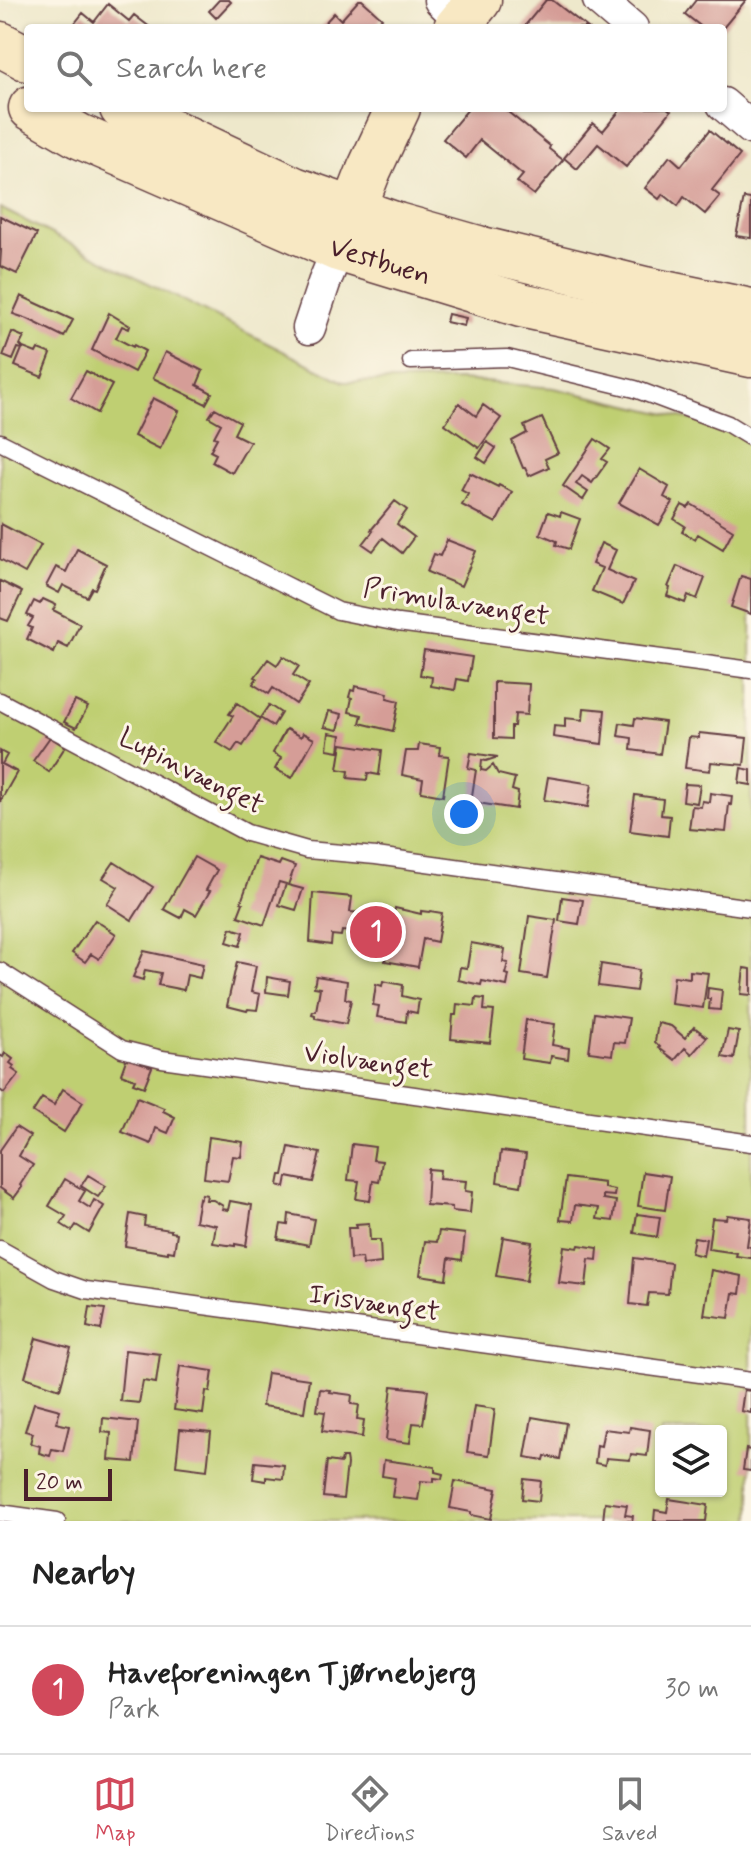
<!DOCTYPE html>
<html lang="en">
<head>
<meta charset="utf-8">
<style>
  body { margin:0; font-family:Mynerve,sans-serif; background:#f2f2f2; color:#222 }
  .controls { position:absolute; right:24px; bottom:24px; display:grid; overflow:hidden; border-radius:8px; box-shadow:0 2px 6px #0004 }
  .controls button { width:72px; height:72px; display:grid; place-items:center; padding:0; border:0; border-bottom:2px solid #e0e0e0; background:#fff; color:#222; font:40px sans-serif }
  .scale { position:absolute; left:24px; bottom:20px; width:88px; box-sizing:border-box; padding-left:8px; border:4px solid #4a1f2b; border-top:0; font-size:22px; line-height:28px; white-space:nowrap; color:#4a1f2b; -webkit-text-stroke:6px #fcf5e5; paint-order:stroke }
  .you { position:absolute; left:464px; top:814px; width:28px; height:28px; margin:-20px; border:6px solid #fff; border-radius:50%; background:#1a73e8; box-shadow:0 0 0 12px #1a73e833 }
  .badge { display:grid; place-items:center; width:52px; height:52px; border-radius:50%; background:#d1495b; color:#fff; font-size:26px; font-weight:700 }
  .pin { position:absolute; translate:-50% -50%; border:4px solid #fff; box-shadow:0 2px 8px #0006 }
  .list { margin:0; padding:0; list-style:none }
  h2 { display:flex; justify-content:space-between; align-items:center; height:104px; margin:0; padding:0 32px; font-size:34px }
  h2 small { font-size:26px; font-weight:400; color:#767676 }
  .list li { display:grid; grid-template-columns:52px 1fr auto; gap:24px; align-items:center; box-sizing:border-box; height:128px; padding:0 32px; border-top:2px solid #e0e0e0 }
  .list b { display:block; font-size:30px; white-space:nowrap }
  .list p { margin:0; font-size:26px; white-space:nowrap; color:#767676 }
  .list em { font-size:26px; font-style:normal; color:#767676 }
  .icon { flex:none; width:44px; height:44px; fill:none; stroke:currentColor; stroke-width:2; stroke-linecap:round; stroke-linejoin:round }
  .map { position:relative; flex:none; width:751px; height:1521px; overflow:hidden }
  .search { position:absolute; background:#fff; box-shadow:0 2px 6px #0004; left:24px; right:24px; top:24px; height:88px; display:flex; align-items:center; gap:20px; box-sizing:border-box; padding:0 28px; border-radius:8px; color:#767676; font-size:30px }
  .sheet { height:232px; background:#fff }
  nav { display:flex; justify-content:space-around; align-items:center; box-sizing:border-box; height:112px; border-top:2px solid #e0e0e0; background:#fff; font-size:22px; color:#767676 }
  nav a { display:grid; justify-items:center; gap:4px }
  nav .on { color:#d1495b }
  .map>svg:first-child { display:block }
</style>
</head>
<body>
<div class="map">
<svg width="751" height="1521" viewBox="0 0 751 1521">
  <rect width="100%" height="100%" fill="#fcf5e5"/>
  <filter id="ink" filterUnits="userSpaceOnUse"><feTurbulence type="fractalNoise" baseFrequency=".0125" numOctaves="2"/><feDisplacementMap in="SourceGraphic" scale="16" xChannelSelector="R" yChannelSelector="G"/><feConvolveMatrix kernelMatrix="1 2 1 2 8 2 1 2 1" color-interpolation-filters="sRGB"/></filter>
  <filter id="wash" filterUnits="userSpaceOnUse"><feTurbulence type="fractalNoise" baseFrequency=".006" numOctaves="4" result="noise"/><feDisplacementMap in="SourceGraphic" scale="32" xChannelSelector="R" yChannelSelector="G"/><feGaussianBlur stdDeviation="1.8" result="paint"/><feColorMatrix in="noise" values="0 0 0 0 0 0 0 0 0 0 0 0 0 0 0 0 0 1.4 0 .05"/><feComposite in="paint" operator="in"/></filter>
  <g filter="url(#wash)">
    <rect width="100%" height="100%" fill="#eee8cb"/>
    <path fill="#bfcf72" stroke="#84774e" stroke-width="2" fill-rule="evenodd" d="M0 208 344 382 460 380 554 388 751 433V1521H0ZM661 1431H721V1491H661Z"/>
    <g id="blocks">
      <path fill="#d59d97" d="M219 0H229L231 2 216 18 209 11Z
        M359 0H362L382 18 373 28H320L334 13 341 20Z
        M546 0H552L588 28H523Z
        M696 0H746L723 28H703L685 14Z
        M108 4 129 21 134 15 151 28H71L83 13 94 22Z
        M469 108H503L550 146 549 149 563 160 534 195 517 182 523 175 480 140 466 158 443 139Z
        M622 108H667L671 111 626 167 598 144 577 169 564 158 593 123 603 131Z
        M710 130 740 155 712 190 720 196 705 214 684 197 678 206 663 194 659 199 645 188 670 156 681 166Z
        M744 198 751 199V238L736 236Z
        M0 216 37 234 17 274 0 266 1 250H0Z
        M21 296 73 320 64 337 28 319 13 314Z
        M109 313 130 326 129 329 122 326 116 338 133 347 134 345 145 351 134 372 92 350Z
        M448 314 466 318 464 326 446 322Z
        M12 332 24 337 20 345 23 348 36 353 38 349 51 354 42 377 15 366 22 349 18 348 13 360 3 356Z
        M165 352 203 371 197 385 212 393 206 404 153 378Z
        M86 371 112 385 97 413 71 398Z
        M153 398 179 411 160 449 134 436Z
        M459 403 476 416 483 405 501 418 479 448 445 424Z
        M215 408 240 422 234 434 250 442 232 473 212 462 216 454 210 451 217 438 214 437 221 424 209 417Z
        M542 418 558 453 545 459 549 467 529 476 525 468H523L512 441 527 433 524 426Z
        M595 439 610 449 602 459 607 462 592 483 582 476 576 484 588 492 583 500 563 486Z
        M487 442 496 448 486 463 477 457Z
        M639 469 669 487 664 497 673 502 659 525 619 503Z
        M470 473 498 487 499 485 512 492 496 523 462 505 468 494 461 490Z
        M395 501 407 510 397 524 414 537 402 553 383 538 373 551 363 544 373 531 371 530Z
        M691 504 733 530 723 549 698 534 695 539 682 532 685 526 674 519 682 505 688 508Z
        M548 512 560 516 561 512 580 519 569 549 556 545 557 541 540 534Z
        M1 524 41 545 25 573 0 559Z
        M447 540 476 551 461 586 427 572 434 554 440 556Z
        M601 543 616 550 607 570 634 582 623 604 592 591 602 568 592 564Z
        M77 549 106 564 95 589 92 588 87 597 63 585 59 593 46 586 56 567 66 572Z
        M677 566 705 578 697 599 688 595 685 603 667 596 670 588 668 587Z
        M741 576 751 579V614L731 607Z
        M0 581 22 592 8 621 0 618Z
        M43 599 56 605 53 610 80 624 68 648 58 643 54 653 27 639 32 628 28 626 33 618 27 615 34 601 40 604Z
        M424 650 472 657 468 681 457 679 455 690 431 686 432 677 420 675Z
        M283 656 299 666 293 675 309 685 296 704 273 688 269 694 253 684 257 678 255 677 268 659 277 665Z
        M494 682 529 684 527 715 515 714 514 726H511V739L494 738Z
        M355 686 388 693 387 698 399 701 393 731 360 723 362 715 349 712 352 698 349 697 351 690 354 691Z
        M75 701 88 707 76 728 64 722Z
        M237 703 260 719 243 746 238 743 232 752 216 742 233 716 229 714Z
        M269 705 281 713 273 726 260 718Z
        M584 708 605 710 602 744 553 737 554 726 565 727V718L583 720Z
        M329 711 342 714 338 730 324 727Z
        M635 718 665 722 660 754 631 750 632 738 618 736 620 723 634 725Z
        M286 729 301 737 303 733 314 739 292 778 275 769 281 758 273 753Z
        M329 733 341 735 339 751 327 749Z
        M699 733 747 738 744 765 711 762 710 771 685 768 689 737 699 738Z
        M50 737 65 747 49 772 33 761Z
        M342 744 382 750 379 775 368 773 367 780 348 778 349 771 338 769Z
        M419 744 440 747 439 755 449 756 443 796 421 792 423 779 402 775 406 751H418Z
        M0 751 7 755 2 764 17 772 0 802Z
        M471 753 498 757 486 761 482 760 481 770 486 771 493 765 498 774 515 778 512 790 518 792 516 809 471 802 476 770 468 768Z
        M741 768 751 770V785L739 783Z
        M548 777 592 784 588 807 544 800Z
        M685 784 700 785 697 803 683 801Z
        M710 793 732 796 731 805 729 804 726 832 689 829 692 806 701 807 702 801 709 802Z
        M635 795 663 799 661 815 670 816 668 836 630 831Z
        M194 857 217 870 206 890 210 891 196 915 185 909 181 918 164 909Z
        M257 858 279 865 281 861 295 866 288 885 303 889 296 910 279 905 286 884 279 882 264 925 238 916 243 903 241 902Z
        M114 862 153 887 132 920 107 904 118 887 103 878Z
        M313 893 352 897 350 912 364 913 362 933 342 931 341 936 332 935 331 945 310 942Z
        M562 897 583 900 579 924 559 921Z
        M395 908 421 914V911L429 912 430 911 442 913 437 942 423 939 418 967 385 961Z
        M529 916 556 920 547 978 521 974Z
        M95 920 116 934 99 959 91 954 85 962 72 953Z
        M231 928 244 932 240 946 227 942Z
        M471 943 505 949 503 962 508 963 505 974 509 975 507 986 482 981 481 985 458 980 460 967 467 968Z
        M144 951 203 964 200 978 187 975 184 990 158 985 161 973 145 970 143 980 133 977Z
        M237 962 256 966 251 992 260 994 257 1010 248 1009 247 1011 227 1006Z
        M601 964 639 970 636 991 598 986Z
        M744 968 751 969V995L741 994Z
        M690 971 708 973 703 1008 671 1004 674 976 690 978Z
        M316 976 347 981 345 999 351 1000 346 1024 315 1018V1015L312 1014 313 1011H316L320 988 314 987Z
        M267 977 290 981 288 995 266 992Z
        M383 981 403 985 402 996 419 1000 417 1013 407 1011 406 1022 377 1017 379 1006 373 1005 376 984 382 986Z
        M708 988 722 990 720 1010 709 1009 710 999H707Z
        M476 998 485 999 484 1010 494 1011 490 1043 451 1039 453 1015H456L457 1004 475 1006Z
        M594 1013 629 1018 625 1043 614 1042 612 1055 589 1052Z
        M526 1020 555 1024 552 1045 569 1048 568 1059 551 1056 550 1063 521 1059Z
        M658 1023 671 1026 685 1038 694 1027 707 1037 692 1054 685 1048 675 1060 659 1048 660 1047 655 1042Z
        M728 1030 739 1032 734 1059 722 1057Z
        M5 1053 13 1059 10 1063 14 1066 12 1069 19 1074 4 1093 0 1090V1055L3 1057Z
        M127 1057 152 1067 144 1087 133 1083 135 1079 121 1074Z
        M63 1089 83 1102 64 1132 33 1112 42 1098 54 1105Z
        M137 1097 164 1108 163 1111 175 1117 168 1133 156 1128 151 1144 122 1132Z
        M16 1127 30 1136 19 1156 33 1165 20 1185 22 1187 14 1198 0 1188V1150Z
        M209 1137 243 1142 241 1157 233 1156 228 1181 204 1178Z
        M352 1144 375 1147 373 1160 382 1161 379 1182 373 1181 370 1201 356 1199 359 1181 348 1180Z
        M289 1147 320 1153 313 1182 287 1177 285 1187 278 1185 280 1175H283Z
        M501 1151 526 1154 521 1186 497 1182Z
        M428 1169 440 1170 439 1179 466 1181 465 1191 472 1192 470 1213 452 1211V1207L426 1205Z
        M643 1172 670 1176 665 1210 638 1206Z
        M88 1175 106 1186 98 1197 81 1186Z
        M566 1178 604 1183V1188L615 1190 614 1196 603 1195V1199L616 1201 613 1221 597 1219 599 1208 575 1205 573 1221 560 1220Z
        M65 1179 85 1191 79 1201 90 1208 94 1200 104 1206 89 1233 76 1225 72 1231 61 1224 66 1216 49 1206Z
        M202 1194 207 1195 206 1200H213L223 1206 222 1209 228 1210 230 1201 252 1205 246 1246 235 1244V1246L213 1243 216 1225 195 1221 199 1198 200 1199Z
        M130 1214 145 1217 144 1226 171 1230V1232L177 1233 174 1252 168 1251V1253L125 1246Z
        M289 1214 314 1219 309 1245 278 1239 281 1224 288 1225Z
        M637 1214 660 1217 657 1237 634 1233Z
        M727 1215 751 1218 747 1246 751 1247V1258L736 1256 737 1253 708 1249 712 1218 726 1219Z
        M369 1223 370 1240H380L381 1263 363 1265 362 1258 350 1259 348 1228H357L356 1224Z
        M439 1231 465 1234 462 1260 449 1258 446 1279 420 1275 425 1241 437 1242Z
        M503 1237 532 1242 526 1281 496 1276Z
        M694 1237 706 1239 703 1256 691 1253Z
        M579 1245 598 1248 597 1260 589 1259 586 1286 559 1283 564 1246 578 1248Z
        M634 1258 671 1263 668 1294 649 1293 647 1306 630 1304Z
        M711 1270 742 1276 740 1294 733 1293 729 1318 704 1315Z
        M90 1307 105 1309 101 1330 87 1327Z
        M36 1338 71 1348 60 1389 25 1377Z
        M125 1350 160 1354 156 1383 143 1381 139 1403 120 1401Z
        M180 1366 213 1371 210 1392 206 1391 203 1414 174 1410Z
        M267 1373 309 1379 304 1412 262 1406Z
        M392 1386 428 1390 423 1424 413 1423 410 1443 386 1440Z
        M320 1389 330 1390 329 1392 352 1395 351 1404 359 1405 357 1419 364 1420 362 1437 322 1431 325 1412 317 1411Z
        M744 1390 751 1391V1413L741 1411Z
        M34 1403 60 1410 56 1423 69 1426 63 1451 52 1449 50 1456 39 1453 40 1446 30 1443 33 1433 25 1431Z
        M474 1406 495 1409 489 1455 467 1452Z
        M532 1417 566 1423 560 1459 545 1456 544 1460 525 1457Z
        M103 1418 138 1422 134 1462 109 1460 111 1433 102 1432Z
        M630 1427 650 1430 647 1456 631 1454 630 1460 606 1458 605 1465 595 1463 597 1445 601 1446 604 1429 629 1432Z
        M180 1429 211 1432 207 1470 176 1466Z
        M746 1449 751 1450V1471L743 1470Z
        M342 1458H346L347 1464 343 1499 323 1497 327 1461 341 1463Z
        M384 1460 435 1467V1472L443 1474 442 1479 434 1478V1482L421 1481 418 1500 392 1497 395 1478 382 1476Z
        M255 1462 284 1465 283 1479 266 1477V1481L253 1479Z
        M524 1479 541 1481 539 1501 522 1499Z
        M455 1481 497 1489 491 1519 471 1515V1512L450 1508Z
        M669 1499 708 1505 706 1521H654L655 1510 667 1512Z
        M605 1502 627 1505 625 1515 633 1516 632 1521H603Z"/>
    </g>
  </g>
  <g filter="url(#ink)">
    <use href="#blocks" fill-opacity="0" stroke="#633d43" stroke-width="2"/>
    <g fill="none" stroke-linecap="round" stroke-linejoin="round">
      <g stroke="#633d43" stroke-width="19">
        <path id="lane" d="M411 361 507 358 635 389 728 424 751 438
          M0 442 338 611 398 623 751 670
          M0 701 247 833 307 850 376 856 751 908
          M0 971 122 1049 162 1059 751 1143
          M0 1249 54 1279 86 1290 751 1381
          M0 1513 57 1521"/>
      </g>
      <g stroke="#633d43" stroke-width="35">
        <path id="street" d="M440 0 462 21
          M599 0 632 28
          M723 104 751 128
          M309 328 324 283 338 249"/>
      </g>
      <g stroke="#633d43" stroke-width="47">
        <g id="secondary">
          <path d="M456 28 479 0"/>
          <path d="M0 44 28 59"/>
          <path id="s1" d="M31 108 79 136 338 249 521 305 751 355"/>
          <path d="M122 108 294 189 397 225 478 248 645 289 751 311"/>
          <path d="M342 239 369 170 398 108"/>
        </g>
      </g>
      <use href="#lane" stroke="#fff" stroke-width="16"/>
      <use href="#street" stroke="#fff" stroke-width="32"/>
      <use href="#secondary" stroke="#f8e8c3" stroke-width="44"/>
    </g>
  </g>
  <g text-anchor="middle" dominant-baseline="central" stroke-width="6" stroke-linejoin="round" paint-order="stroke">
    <g font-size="28" fill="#4a1f2b" stroke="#fcf5e5">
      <text stroke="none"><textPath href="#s1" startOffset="382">Vestbuen</textPath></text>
      <text transform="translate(456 603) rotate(9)">Primulavænget</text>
      <text transform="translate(191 772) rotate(27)">Lupinvænget</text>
      <text transform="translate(368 1062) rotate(8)">Violvænget</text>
      <text transform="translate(374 1304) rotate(8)">Irisvænget</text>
    </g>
  </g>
</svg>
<div class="controls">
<button><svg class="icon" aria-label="layers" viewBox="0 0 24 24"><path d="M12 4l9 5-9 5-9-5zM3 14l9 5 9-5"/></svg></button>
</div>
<div class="scale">20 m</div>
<div class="you"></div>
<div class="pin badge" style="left:376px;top:932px">1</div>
<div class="search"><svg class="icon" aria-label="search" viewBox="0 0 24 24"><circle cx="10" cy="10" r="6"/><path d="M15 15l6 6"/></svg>Search here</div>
</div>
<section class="sheet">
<h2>Nearby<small></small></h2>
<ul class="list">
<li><span class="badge">1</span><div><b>Haveforeningen Tjørnebjerg</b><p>Park</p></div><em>30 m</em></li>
</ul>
</section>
<nav>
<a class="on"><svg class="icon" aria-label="map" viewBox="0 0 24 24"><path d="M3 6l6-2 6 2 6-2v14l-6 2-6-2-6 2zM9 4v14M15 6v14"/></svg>Map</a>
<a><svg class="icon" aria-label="directions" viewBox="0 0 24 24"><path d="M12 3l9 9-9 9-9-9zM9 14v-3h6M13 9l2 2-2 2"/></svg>Directions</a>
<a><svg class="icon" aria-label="saved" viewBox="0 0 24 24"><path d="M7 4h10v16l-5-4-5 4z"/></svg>Saved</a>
</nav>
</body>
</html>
